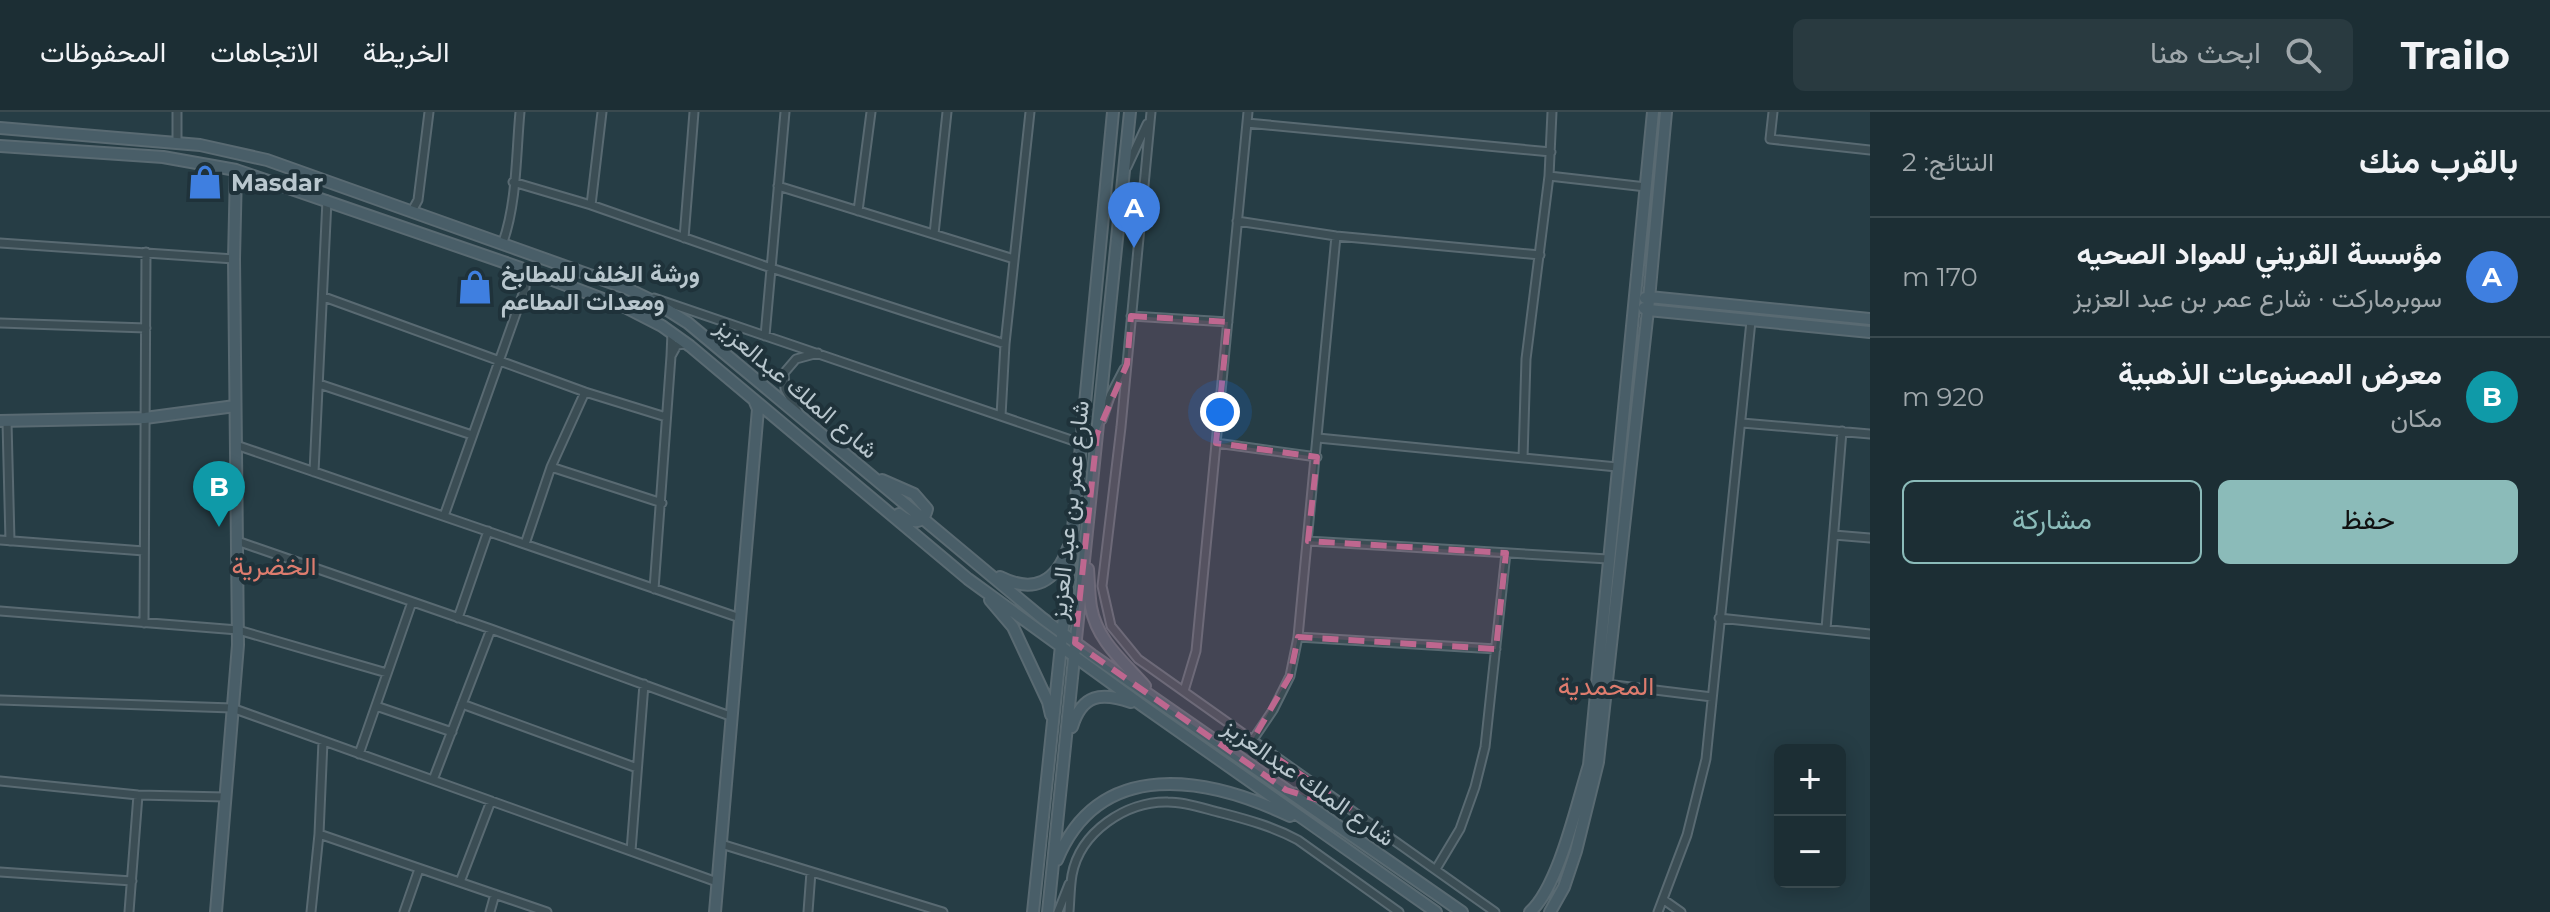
<!DOCTYPE html>
<html lang="ar">
<head>
<meta charset="utf-8">
<style>
  body { margin:0; font-family:Montserrat,Vazirmatn,sans-serif; background:#293a40; color:#f1f3f6; direction:rtl }
  .controls { position:absolute; right:24px; bottom:24px; display:grid; overflow:hidden; border-radius:12px; box-shadow:0 4px 20px #0003 }
  .controls button { width:72px; height:72px; display:grid; place-items:center; padding:0; border:0; border-bottom:2px solid #3a4a4f; background:#1c2e34; color:#f1f3f6; font:40px sans-serif }
  .you { position:absolute; left:1220px; top:300px; width:28px; height:28px; margin:-20px; border:6px solid #fff; border-radius:50%; background:#1a73e8; box-shadow:0 0 0 12px #1a73e833 }
  .badge { display:grid; place-items:center; width:52px; height:52px; border-radius:50%; background:#8bbbb9; color:#fff; font-size:26px; font-weight:700 }
  .pin { position:absolute; translate:-50% -66px; filter:drop-shadow(0 2px 4px #0008) }
  .pin::after { content:''; position:absolute; top:42px; width:28px; height:24px; background:inherit; clip-path:polygon(0 0,100% 0,50% 100%) }
  .list { margin:0; padding:0; list-style:none }
  h2 { display:flex; justify-content:space-between; align-items:center; height:104px; margin:0; padding:0 32px; font-size:34px }
  h2 small { font-size:26px; font-weight:400; color:#a0a8ac }
  .list li { display:grid; grid-template-columns:52px 1fr auto; gap:24px; align-items:center; box-sizing:border-box; height:120px; padding:0 32px; border-top:2px solid #3a4a4f }
  .list b { display:block; font-size:30px; white-space:nowrap }
  .list p { margin:0; font-size:26px; white-space:nowrap; color:#a0a8ac }
  .list em { font-size:26px; font-style:normal; color:#a0a8ac }
  .actions { display:flex; gap:16px; padding:24px 32px }
  .actions a { flex:1; padding:18px 0; border:2px solid #8bbbb9; border-radius:12px; text-align:center; font-size:28px; color:#8bbbb9 }
  .actions .main { background:#8bbbb9; color:#111 }
  .icon { flex:none; width:44px; height:44px; fill:none; stroke:currentColor; stroke-width:2; stroke-linecap:round; stroke-linejoin:round }
  .map { position:relative; flex:none; width:1870px; height:800px; overflow:hidden; direction:ltr }
  header { display:flex; align-items:center; gap:48px; box-sizing:border-box; height:112px; padding:0 40px; background:#1c2e34; border-bottom:2px solid #3a4a4f }
  header strong { font-size:38px }
  nav { display:flex; gap:44px; margin-inline-start:auto; font-size:28px }
  .search { width:560px; height:72px; background:#293a40; display:flex; align-items:center; gap:20px; box-sizing:border-box; padding:0 28px; border-radius:12px; color:#a0a8ac; font-size:30px }
  main { display:flex }
  aside { flex:1; background:#1c2e34 }
  .map>svg:first-child { display:block }
</style>
</head>
<body>
<header>
<strong>Trailo</strong>
<div class="search"><svg class="icon" aria-label="search" viewBox="0 0 24 24"><circle cx="10" cy="10" r="6"/><path d="M15 15l6 6"/></svg>ابحث هنا</div>
<nav><a>الخريطة</a><a>الاتجاهات</a><a>المحفوظات</a></nav>
</header>
<main>
<aside>
<h2>بالقرب منك<small>النتائج: 2</small></h2>
<ul class="list">
<li><span class="badge" style="background:#3f7fe0">A</span><div><b>مؤسسة القريني للمواد الصحيه</b><p>سوبرماركت · شارع عمر بن عبد العزيز</p></div><em>170 m</em></li>
<li><span class="badge" style="background:#0f9aa8">B</span><div><b>معرض المصنوعات الذهبية</b><p>مكان</p></div><em>920 m</em></li>
</ul>
<div class="actions"><a class="main">حفظ</a><a>مشاركة</a></div>
</aside>
<div class="map">
<svg width="1870" height="800" viewBox="0 0 1870 800">
  <rect width="100%" height="100%" fill="#263d45"/>
  <g fill="none" stroke-linecap="round" stroke-linejoin="round">
    <g stroke="#596a72" stroke-width="11">
      <path id="street" d="M1151 0 1121 315 1102 474 1111 514 1138 547 1495 800
        M1773 0 1770 27 1870 38
        M1247 11 1551 40
        M177 30V0
        M1127 55 1147 12
        M1549 64 1646 75
        M513 70 591 93 771 156 1005 232
        M778 74 1014 147
        M591 93 602 0
        M412 99 418 88 429 0
        M858 99 871 0
        M1237 109 1336 124 1540 143
        M934 122 947 0
        M684 126 694 0
        M503 130C517 90 516 42 520 0
        M0 131 234 147
        M324 185 585 280 666 305
        M654 186 1080 331
        M1131 204 1228 210
        M0 211 146 216
        M672 220 671 244 677 233 685 232
        M765 224 785 0
        M319 272 472 323
        M585 280 551 355 662 391
        M798 300 785 277 784 261 796 247 818 241
        M1001 304 1005 232 1030 0
        M1102 308 1111 282 1124 257
        M7 310 10 429
        M1742 311 1870 322
        M1318 326 1617 355
        M1216 331 1317 345
        M236 333 740 506
        M1523 346 1526 247 1549 64 1552 0
        M314 360 327 88
        M444 404 525 176 526 166 521 158
        M1834 423 1870 426
        M0 428 144 439
        M237 429 491 517 730 604
        M1308 429 1608 447
        M525 432 551 355
        M654 477 671 244
        M0 499 238 518 387 561
        M458 506 488 419
        M1719 506 1870 522
        M144 511 146 140
        M1826 517 1842 319
        M1298 525 1496 537
        M1606 572 1712 585
        M1184 579 1196 539 1248 0
        M0 588 232 596 717 770
        M462 592 637 656
        M376 594 452 620
        M1252 629 1273 598 1290 564 1298 525 1336 124
        M359 642 412 490
        M433 668 491 517
        M0 669 138 683 225 685
        M1295 680 1344 696
        M319 722 547 800
        M721 732 943 800
        M631 739 644 572
        M1436 757 1460 717 1475 675 1485 635 1506 441
        M0 760 132 769
        M460 770 491 689
        M1664 788 1681 800
        M129 800 138 683
        M311 800 319 722 323 629
        M404 800 419 757
        M490 800 495 782
        M808 800 811 760
        M1058 800 1069 772
        M1069 800C1070 788 1070 775 1072 763 1080 720 1126 689 1168 690 1187 690 1205 697 1222 701 1249 708 1274 715 1298 728L1399 800
        M1658 800 1687 723 1706 647 1751 209"/>
    </g>
    <g stroke="#596a72" stroke-width="14">
      <path id="secondary" d="M0 16 200 33 267 48 626 176 655 190 688 211 1042 506 1092 543 1462 800
        M0 34 163 45 236 58 518 155 627 196 662 214 690 234 968 467 1143 594 1436 800
        M1645 186 1649 185 1870 207
        M1644 196 1648 198 1870 220
        M0 309 145 306 235 294
        M882 368 914 382 927 397C923 414 910 411 899 402
        M1088 457C1089 469 1089 483 1091 495 1097 529 1124 550 1145 574
        M1000 465C1034 482 1056 470 1068 436
        M990 488 1013 515 1048 590 1051 603
        M1072 615C1082 582 1101 580 1131 590
        M1057 748C1100 644 1208 665 1290 704
        M216 800 238 533 234 147 236 58
        M715 800 758 297 755 290
        M1033 800 1070 448 1113 0
        M1048 800 1130 0
        M1530 800C1559 774 1577 691 1589 653L1653 0
        M1550 800 1564 775 1576 739 1598 650 1648 198 1666 0"/>
    </g>
    <use href="#street" stroke="#3b4d54" stroke-width="7"/>
    <use href="#secondary" stroke="#495e68" stroke-width="10"/>
  </g>
  <path fill="#be678f" fill-opacity="0.2" stroke="#be678f" stroke-width="6" stroke-dasharray="16 10" stroke-linejoin="round" d="M1131 204 1228 210 1216 331 1317 345 1308 429 1506 441 1496 537 1298 525 1290 564 1252 629 1354 699 1286 678 1075 531 1097 322 1127 252Z"/>
  <defs>
    <g id="shop-bare" transform="scale(2.76)"><path d="M-5-2.5h2.3a2.7 3.5 0 0 1 5.4 0H5L5.5 6h-11ZM-1.5-2.5h3a1.5 2.3 0 0 0-3 0Z" fill="#3f7fe0" stroke="#1f323a" stroke-width="2.5" paint-order="stroke"/></g>
  </defs>
  <g fill-rule="evenodd">
    <use href="#shop-bare" x="205" y="70"/>
    <use href="#shop-bare" x="475" y="175"/>
  </g>
  <g text-anchor="middle" dominant-baseline="central" stroke-width="8" stroke-linejoin="round" paint-order="stroke">
    <g font-size="24" font-weight="bold" fill="#b9c7ce" stroke="#1f323a" text-anchor="start">
      <text x="231" y="70">Masdar</text>
      <text x="501" y="161">ورشة الخلف للمطابخ<tspan x="501" dy="28">ومعدات المطاعم</tspan></text>
    </g>
    <g font-size="24" fill="#b9c7ce" stroke="#1f323a">
      <text transform="translate(797 276) rotate(40)">شارع الملك عبدالعزيز</text>
      <text transform="translate(1069 398) rotate(-84)">شارع عمر بن عبد العزيز</text>
      <text transform="translate(1309 670) rotate(35)">شارع الملك عبدالعزيز</text>
    </g>
    <g font-size="26" fill="#de7c6e" stroke="#1f323a">
      <text x="274" y="454">الخضرية</text>
      <text x="1606" y="574">المحمدية</text>
    </g>
  </g>
</svg>
<div class="controls">
<button>+</button>
<button>−</button>
</div>
<div class="you"></div>
<div class="pin badge" style="left:1134px;top:136px;background:#3f7fe0">A</div>
<div class="pin badge" style="left:219px;top:415px;background:#0f9aa8">B</div>
</div>
</main>
</body>
</html>
